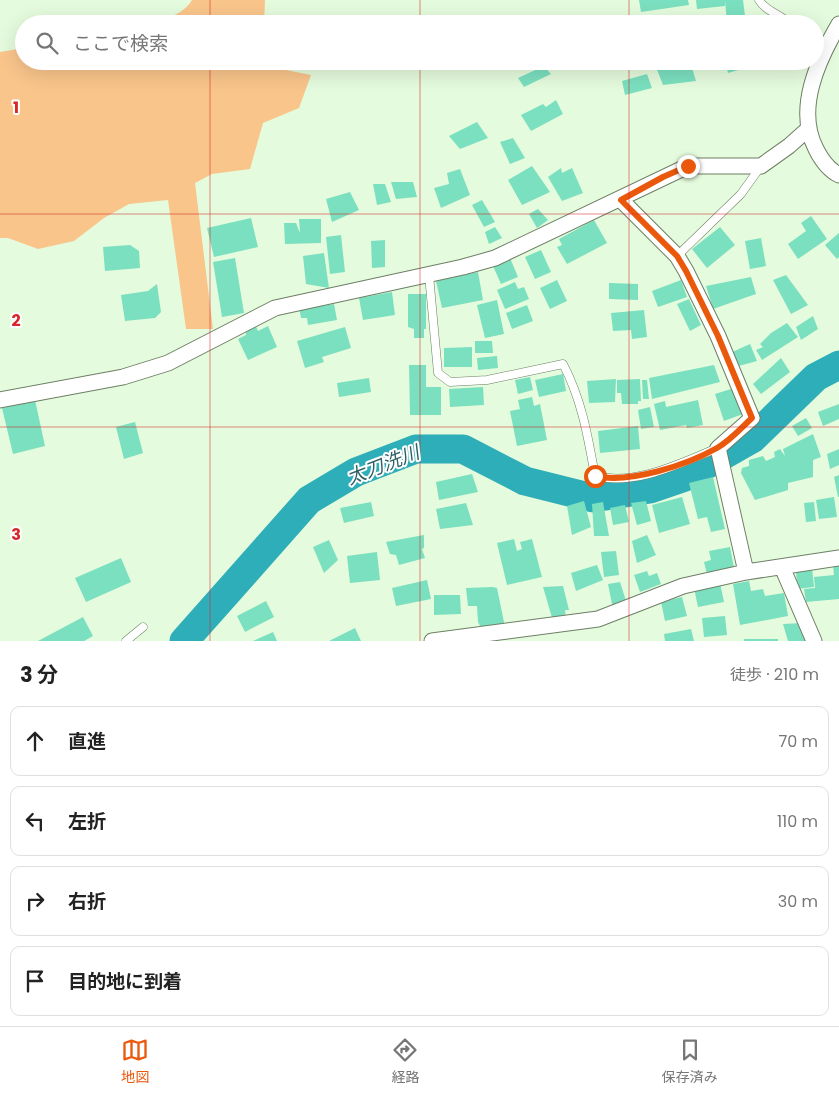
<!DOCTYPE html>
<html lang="ja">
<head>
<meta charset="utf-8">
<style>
  body { margin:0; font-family:Poppins,"Noto Sans JP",sans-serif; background:#f6f6f6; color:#222 }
  .stop { position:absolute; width:15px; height:15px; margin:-11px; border:4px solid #ea580c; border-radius:50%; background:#fff }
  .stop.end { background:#ea580c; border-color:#fff; box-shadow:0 1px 5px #0008 }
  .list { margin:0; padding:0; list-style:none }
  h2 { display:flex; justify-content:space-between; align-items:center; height:65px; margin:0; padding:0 20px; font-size:21px }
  h2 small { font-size:16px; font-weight:400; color:#767676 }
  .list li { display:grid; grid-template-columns:32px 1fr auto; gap:15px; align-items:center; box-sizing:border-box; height:70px; margin:0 10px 10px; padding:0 10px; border:1px solid #e0e0e0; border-radius:10px }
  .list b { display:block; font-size:19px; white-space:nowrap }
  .list em { font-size:16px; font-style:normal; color:#767676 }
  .icon { flex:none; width:28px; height:28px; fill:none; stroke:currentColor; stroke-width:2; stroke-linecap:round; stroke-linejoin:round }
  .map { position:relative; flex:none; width:839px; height:641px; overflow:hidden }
  .search { position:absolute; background:#fff; box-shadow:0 5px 20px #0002; left:15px; right:15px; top:15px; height:55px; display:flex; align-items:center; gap:12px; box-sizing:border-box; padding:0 18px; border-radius:28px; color:#767676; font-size:19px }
  .sheet { height:385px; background:#fff }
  nav { display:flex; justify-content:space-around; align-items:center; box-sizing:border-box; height:70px; border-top:1px solid #e0e0e0; background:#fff; font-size:14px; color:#767676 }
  nav a { display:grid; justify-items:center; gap:2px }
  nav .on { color:#ea580c }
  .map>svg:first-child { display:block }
</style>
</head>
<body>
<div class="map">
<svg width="839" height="641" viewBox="0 0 839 641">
  <rect width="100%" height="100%" fill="#e5fbdd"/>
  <path fill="#f9c58b" d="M192 0H265L264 24H147C163 21 184 14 192 0Z
    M24 48V61H280L286 70 311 75 299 108 263 123 250 169 212 174 195 183 213 329H186L168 200 129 204 104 218 74 241 38 249 8 238H0V52Z"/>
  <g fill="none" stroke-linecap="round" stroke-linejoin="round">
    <path stroke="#2eaeb9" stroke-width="29" d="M184 641 309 500 356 472 416 449H463L525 481 593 498 650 489 685 477 752 439 816 377 839 365"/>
  </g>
  <path fill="#7be0bf" d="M639 0H688L689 5 641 12Z
    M696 0H725V6L697 9Z
    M725 0H743L746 24H727Z
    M684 61H690L696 81 663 85 656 67Z
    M725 61H762V63L728 73Z
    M544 66 551 74 524 87 518 78Z
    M647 74 652 88 625 95 622 81Z
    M556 100 563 114 531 131 521 115 543 104 546 107Z
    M477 122 488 138 460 149 449 136Z
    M513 138 525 158 510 164 500 142Z
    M532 166 550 192 522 205 508 180Z
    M561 168 562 173 572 168 583 193 562 201 548 177Z
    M460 169 470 195 441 208 434 188 449 184 447 173Z
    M391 182H413L417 197 396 199Z
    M373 184H385L391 202 377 205Z
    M350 192 359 210 332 222 326 199Z
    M482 200 495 222 484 227 472 205Z
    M538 209 548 220 537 228 529 214Z
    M811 216 827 239 798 259 788 244 806 231 801 223Z
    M251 218 258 247 214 257 207 228Z
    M299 219H321V243L285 244 284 223H296L300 233Z
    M594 220 607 243 567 264 557 247 562 245 559 239Z
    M495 227 502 238 489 244 485 232Z
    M720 227 735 245 707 268 692 249Z
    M839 233V257L837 259 825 245Z
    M341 235 345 272 330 274 326 237Z
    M761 238 766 266 750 269 745 241Z
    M385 240V267L372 268 371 241Z
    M130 245 139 251 140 268 105 271 103 247Z
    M541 250 551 272 535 279 525 257Z
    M324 253 329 288 306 284 303 256Z
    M235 258 244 313 222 317 213 262Z
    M510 258 518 277 501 284 493 266Z
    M478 272 483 300 442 308 436 281Z
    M786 275 808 305 791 314 773 280Z
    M751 277 756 294 713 309 706 286Z
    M557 280 567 301 550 309 540 288Z
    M681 280 687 297 658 307 652 291Z
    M515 282 518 289 524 287 529 299 505 309 497 290Z
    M609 283 638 284V300L609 299Z
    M157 284 161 312 155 318 125 321 121 295 148 291Z
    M392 292 395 315 363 320 359 298Z
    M408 294H426V329H424V338H414V329L408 327Z
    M689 299 701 325 690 331 677 304Z
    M497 300 504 334 485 338 477 305Z
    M317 303 322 306 334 304 337 320 308 325 307 318H301L299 307Z
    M527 305 533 321 512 329 506 313Z
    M644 310 647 337 632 339 631 330 613 331 611 313Z
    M813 316 818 329 801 340 796 327Z
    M787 323 798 337 762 360 756 350 763 347 760 344 771 333Z
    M255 324 258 331 268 326 277 347 248 360 238 339 246 335V328Z
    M345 327 351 348 322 357 324 362 305 368 297 341Z
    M475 341H492L493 353H475Z
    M750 344 757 361 735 367 730 353Z
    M472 347V367H444V348Z
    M497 356 498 368 478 370 477 358Z
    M781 358 790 372 761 394 753 384Z
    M409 365H426V387H441V415H410Z
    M714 365 720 382 652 399 649 378Z
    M563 374 566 391 539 397 535 380Z
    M530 377 533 390 518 394 515 380Z
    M369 378 371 392 339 397 337 383Z
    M616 379 615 402 589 403 587 381Z
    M640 379 641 401H638V404H622L621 393H617V380Z
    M642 380H647L649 399H643Z
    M483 387 484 405 450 407 449 389Z
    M734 388 743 414 724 421 715 394Z
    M532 397 534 406 540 404 547 440 517 446 510 411 520 409 518 400Z
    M35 400 45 446 13 454 2 408Z
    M698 400 703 425 687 428 686 425 660 430 654 404 665 401 666 407Z
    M839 404V419L823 426 818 412Z
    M650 407 654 427 641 429 638 410Z
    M806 418 812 428 798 436 792 426Z
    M135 422 143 453 124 459 116 427Z
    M638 426 640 449 600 453 598 431Z
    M813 434 821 457 813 460V477L788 483V490L755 500 741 473 742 468 749 466V460L763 456 766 461 775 457 774 452 780 449 785 456 783 449Z
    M839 449V465L830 469 827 454Z
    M472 474 478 492 439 500 436 482Z
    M839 475V497H838L834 477Z
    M713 477 725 529 711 532 707 517 698 519 689 483Z
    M682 497 690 524 659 533 652 505Z
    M834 497 837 517 819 519 816 500Z
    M584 501 591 527 572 535 567 506Z
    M646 501 651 521 637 525 631 503Z
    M371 502 374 516 344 523 340 508Z
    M603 502 609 536H594L592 504Z
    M814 502 816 521 806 522 804 503Z
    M466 503 473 525 440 529 436 509Z
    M625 505 629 522 613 525 610 508Z
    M424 535V548L422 549 425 558 399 565 396 555 390 554 386 542Z
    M647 535 656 555 637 563 632 541Z
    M514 539 517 551 522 549 520 542 532 539 542 577 507 585 497 543Z
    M329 540 338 560 324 573 313 547Z
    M730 547 734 568 707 574 704 562 711 560 709 551Z
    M616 551 619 575 604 577 601 552Z
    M377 552 380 580 350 583 347 556Z
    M121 558 131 582 86 602 75 578Z
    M839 564V599L806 602 804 589 815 588 814 577 834 575 833 565Z
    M597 565 603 580 576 591 571 573Z
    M812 568 814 587 797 589 796 569Z
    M647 571 649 576 657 573 661 584 640 592 634 575Z
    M427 580 431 599 396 606 392 588Z
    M749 581 751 591 763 589 765 596 784 593 788 616 740 625 733 584Z
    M620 582 627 604 613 609 608 584Z
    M720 583 724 602 698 607 694 588Z
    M563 586 569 610H565L566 620 553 621 543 587Z
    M493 587 497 588 505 627 482 630 478 622 477 606H468L466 588Z
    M434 595H460L461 614 434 615Z
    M682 597 687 616 665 621 661 602Z
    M266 601 274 617 245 632 237 616Z
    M725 616 727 635 704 637 702 618Z
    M83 617 93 636 84 641H38Z
    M802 623 807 641H788L783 624Z
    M355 628 361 641H329Z
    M691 629 694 641H665L664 634Z
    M273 632 277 641H253Z
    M744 639H778V641H744Z"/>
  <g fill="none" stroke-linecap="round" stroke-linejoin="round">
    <g stroke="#6d7f65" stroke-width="9">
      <path id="service" d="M759 0C766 12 781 14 790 24
        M677 256 741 194 761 166
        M429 275 438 373 450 382 487 380 563 364C582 400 588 437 595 476 637 486 680 463 718 448
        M126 641 143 627"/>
    </g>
    <g stroke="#6d7f65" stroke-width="17">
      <path id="minor" d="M839 24C818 60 795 109 816 149 821 159 829 170 839 175
        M621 200 677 256 686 271 718 336 752 418 718 448 746 572
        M0 400 123 377 168 363 275 308 463 267 495 258 688 166H761L789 146 808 129
        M782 567 814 641
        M432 641 598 619 683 586 746 572 839 558"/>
    </g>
    <use href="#service" stroke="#fff" stroke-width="8"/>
    <use href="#minor" stroke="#fff" stroke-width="15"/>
  </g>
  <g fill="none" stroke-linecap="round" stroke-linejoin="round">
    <path stroke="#ea580c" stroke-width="6" d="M595 476C629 484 687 465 717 448 730 441 741 428 752 418L718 336 686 271 677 256 621 200 663 177 688 166"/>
  </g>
  <path fill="none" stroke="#d62828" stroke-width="1" stroke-opacity="0.55" d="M210 0V24M420 0V24M629 0V24M210 61V641M420 61V641M629 61V641M0 214H839M0 427H839"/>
  <g text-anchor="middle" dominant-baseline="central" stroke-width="4" stroke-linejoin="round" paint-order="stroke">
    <g font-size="19" font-style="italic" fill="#2e6166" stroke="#fff">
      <text transform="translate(383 465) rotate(-21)">太刀洗川</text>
    </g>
  </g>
  <g font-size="16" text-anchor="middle" font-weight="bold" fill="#d62828" stroke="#fff" stroke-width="4" stroke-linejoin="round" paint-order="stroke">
    <text x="16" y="113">1</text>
    <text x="16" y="326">2</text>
    <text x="16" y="540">3</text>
  </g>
</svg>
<div class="stop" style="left:595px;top:476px"></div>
<div class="stop end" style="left:688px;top:166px"></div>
<div class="search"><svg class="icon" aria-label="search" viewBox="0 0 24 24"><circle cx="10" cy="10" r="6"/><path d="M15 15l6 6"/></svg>ここで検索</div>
</div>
<section class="sheet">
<h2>3 分<small>徒歩 · 210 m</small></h2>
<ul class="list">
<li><svg class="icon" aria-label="ahead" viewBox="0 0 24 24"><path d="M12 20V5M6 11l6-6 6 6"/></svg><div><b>直進</b></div><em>70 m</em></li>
<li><svg class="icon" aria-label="left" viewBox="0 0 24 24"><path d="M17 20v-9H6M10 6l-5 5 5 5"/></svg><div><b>左折</b></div><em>110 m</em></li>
<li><svg class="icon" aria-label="right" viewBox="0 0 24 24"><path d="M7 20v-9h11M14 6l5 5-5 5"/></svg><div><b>右折</b></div><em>30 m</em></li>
<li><svg class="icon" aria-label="arrive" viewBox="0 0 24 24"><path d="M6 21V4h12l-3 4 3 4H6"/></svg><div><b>目的地に到着</b></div></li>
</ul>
</section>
<nav>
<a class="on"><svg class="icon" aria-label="map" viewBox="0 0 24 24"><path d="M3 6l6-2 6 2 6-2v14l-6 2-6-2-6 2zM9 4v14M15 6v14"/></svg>地図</a>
<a><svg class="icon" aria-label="directions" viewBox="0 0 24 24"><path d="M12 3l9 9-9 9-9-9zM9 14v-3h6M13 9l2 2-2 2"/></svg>経路</a>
<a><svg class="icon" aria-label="saved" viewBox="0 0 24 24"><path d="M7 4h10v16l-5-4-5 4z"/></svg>保存済み</a>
</nav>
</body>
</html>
